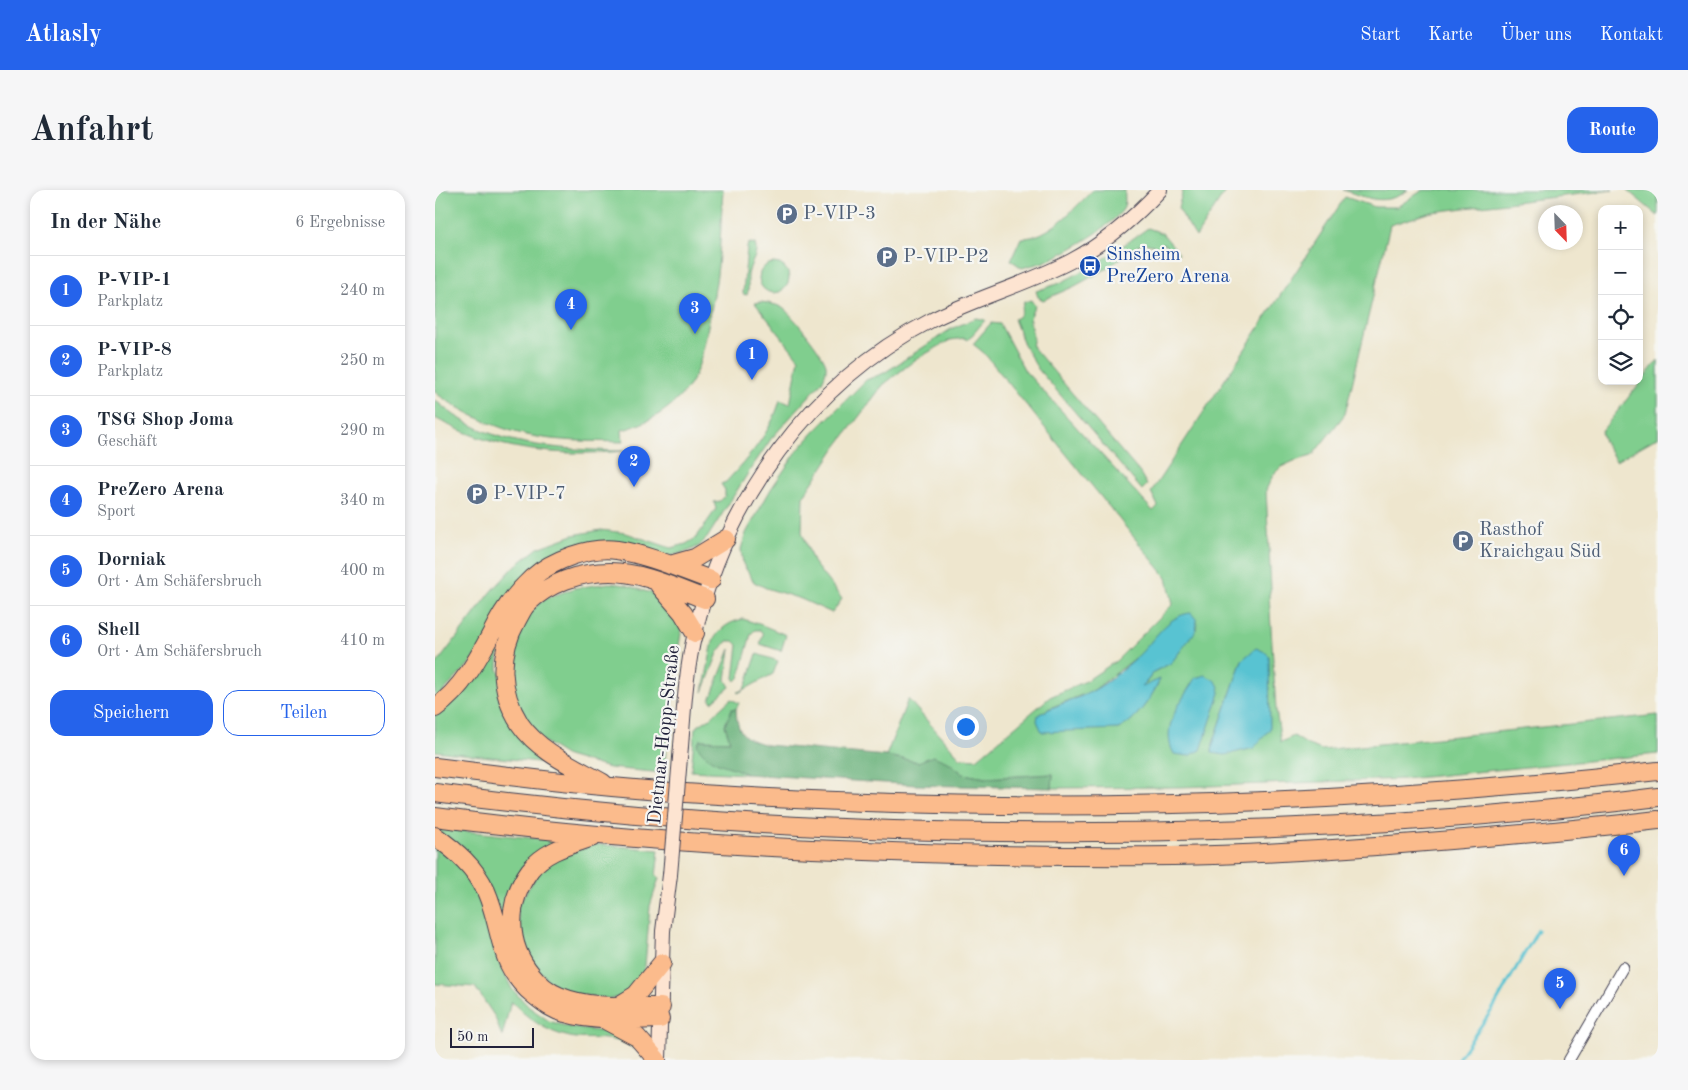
<!DOCTYPE html>
<html lang="de">
<head>
<meta charset="utf-8">
<style>
  body { margin:0; font-family:"Old Standard TT",serif; background:#f6f6f7; color:#1f2937 }
  .controls { position:absolute; right:15px; top:15px; display:grid; overflow:hidden; border-radius:10px; box-shadow:0 2px 8px #0003 }
  .controls button { width:45px; height:45px; display:grid; place-items:center; padding:0; border:0; border-bottom:1px solid #e0e1e3; background:#fff; color:#1f2937; font:25px sans-serif }
  .compass { position:absolute; left:1103px; top:15px; width:45px; height:45px; border-radius:50%; background:#fff; box-shadow:0 2px 8px #0003; rotate:157deg }
  .scale { position:absolute; left:15px; bottom:12px; width:84px; box-sizing:border-box; padding-left:5px; border:2px solid #22223b; border-top:0; font-size:14px; line-height:18px; white-space:nowrap; color:#22223b; -webkit-text-stroke:4px #f6f6f2; paint-order:stroke }
  .you { position:absolute; left:530px; top:536px; width:18px; height:18px; margin:-12px; border:4px solid #fff; border-radius:50%; background:#1a73e8; box-shadow:0 0 0 8px #1a73e833 }
  .badge { display:grid; place-items:center; width:32px; height:32px; border-radius:50%; background:#2563eb; color:#fff; font-size:16px; font-weight:700 }
  .pin { position:absolute; translate:-50% -41px; filter:drop-shadow(0 1px 2px #0008) }
  .pin::after { content:''; position:absolute; top:26px; width:18px; height:15px; background:inherit; clip-path:polygon(0 0,100% 0,50% 100%) }
  .list { margin:0; padding:0; list-style:none }
  h2 { display:flex; justify-content:space-between; align-items:center; height:65px; margin:0; padding:0 20px; font-size:21px }
  h2 small { font-size:16px; font-weight:400; color:#747a83 }
  .list li { display:grid; grid-template-columns:32px 1fr auto; gap:15px; align-items:center; box-sizing:border-box; height:70px; padding:0 20px; border-top:1px solid #e0e1e3 }
  .list b { display:block; font-size:19px; white-space:nowrap }
  .list p { margin:0; font-size:16px; white-space:nowrap; color:#747a83 }
  .list em { font-size:16px; font-style:normal; color:#747a83 }
  .actions { display:flex; gap:10px; padding:15px 20px }
  .actions a { flex:1; padding:11px 0; border:1px solid #2563eb; border-radius:15px; text-align:center; font-size:18px; color:#2563eb }
  .actions .main { background:#2563eb; color:#fff }
  .icon { flex:none; width:28px; height:28px; fill:none; stroke:currentColor; stroke-width:2; stroke-linecap:round; stroke-linejoin:round }
  .map { position:relative; flex:none; width:1223px; height:870px; overflow:hidden; border-radius:15px }
  header { display:flex; align-items:center; gap:30px; box-sizing:border-box; height:70px; padding:0 25px; background:#2563eb; color:#fff }
  header strong { font-size:24px }
  nav { display:flex; gap:28px; margin-inline-start:auto; font-size:18px }
  .intro { display:flex; align-items:center; justify-content:space-between; box-sizing:border-box; height:120px; padding:0 30px }
  h1 { margin:0; font-size:35px }
  .button { padding:12px 22px; border-radius:15px; background:#2563eb; color:#fff; font-size:18px; font-weight:700 }
  main { display:flex; gap:30px; padding:0 30px }
  aside { flex:1; background:#fff; border-radius:15px; box-shadow:0 2px 8px #0003 }
  .map>svg:first-child { display:block }
</style>
</head>
<body>
<header>
<strong>Atlasly</strong>
<nav><a>Start</a><a>Karte</a><a>Über uns</a><a>Kontakt</a></nav>
</header>
<div class="intro"><h1>Anfahrt</h1><a class="button">Route</a></div>
<main>
<aside>
<h2>In der Nähe<small>6 Ergebnisse</small></h2>
<ul class="list">
<li><span class="badge">1</span><div><b>P-VIP-1</b><p>Parkplatz</p></div><em>240 m</em></li>
<li><span class="badge">2</span><div><b>P-VIP-8</b><p>Parkplatz</p></div><em>250 m</em></li>
<li><span class="badge">3</span><div><b>TSG Shop Joma</b><p>Geschäft</p></div><em>290 m</em></li>
<li><span class="badge">4</span><div><b>PreZero Arena</b><p>Sport</p></div><em>340 m</em></li>
<li><span class="badge">5</span><div><b>Dorniak</b><p>Ort · Am Schäfersbruch</p></div><em>400 m</em></li>
<li><span class="badge">6</span><div><b>Shell</b><p>Ort · Am Schäfersbruch</p></div><em>410 m</em></li>
</ul>
<div class="actions"><a class="main">Speichern</a><a>Teilen</a></div>
</aside>
<div class="map">
<svg width="1223" height="870" viewBox="0 0 1223 870">
  <rect width="100%" height="100%" fill="#f6f6f2"/>
  <filter id="ink" filterUnits="userSpaceOnUse"><feTurbulence type="fractalNoise" baseFrequency=".02" numOctaves="2"/><feDisplacementMap in="SourceGraphic" scale="10" xChannelSelector="R" yChannelSelector="G"/><feConvolveMatrix kernelMatrix="1 2 1 2 8 2 1 2 1" color-interpolation-filters="sRGB"/></filter>
  <filter id="wash" filterUnits="userSpaceOnUse"><feTurbulence type="fractalNoise" baseFrequency=".0096" numOctaves="4" result="noise"/><feDisplacementMap in="SourceGraphic" scale="20" xChannelSelector="R" yChannelSelector="G"/><feGaussianBlur stdDeviation="1.12" result="paint"/><feColorMatrix in="noise" values="0 0 0 0 0 0 0 0 0 0 0 0 0 0 0 0 0 1.4 0 .05"/><feComposite in="paint" operator="in"/></filter>
  <g filter="url(#wash)">
    <rect width="100%" height="100%" fill="#eee6ce"/>
    <path fill="#80ce8e" stroke="#517864" fill-rule="evenodd" d="M0 0H288C286 25 286 51 283 76 281 96 277 116 273 136 269 156 266 176 255 194 240 217 213 234 187 240L188 252C156 251 123 252 92 245 60 238 29 223 2 204L0 201Z
      M658 0H690C689 8 692 15 686 22 671 40 628 65 606 73 600 75 593 76 587 78L576 70 586 48C614 49 639 18 658 0Z
      M748 0H791L761 47 743 18Z
      M908 0H973C949 17 933 8 908 0Z
      M988 0H1178L997 22 955 35 910 224 877 266 859 271 846 277 838 285 831 300 836 399 834 405 841 520 846 552 859 546 873 555 887 560 1223 525V564L969 589 745 597 617 598 618 584 551 588 528 584 515 573 484 572 451 566 473 509 525 568 542 569 615 507 651 491 681 471 738 414 732 388 549 163 538 154 556 133 565 134 590 181 718 321 723 316 716 302 910 7 940 17H962ZM761 429 762 438 736 473 720 481 706 499 724 490C718 507 699 532 683 539L603 525 615 518 659 500 702 467ZM807 470 777 563 778 554Z
      M1192 0H1223V26Z
      M713 38 727 43 744 63 741 65 728 53 724 60 718 55 707 53 671 79 638 97 608 110 603 107 601 101 625 93 663 73Z
      M316 53 320 54C324 65 316 71 314 81 311 89 315 97 312 105L308 104 312 57 313 54Z
      M324 88a15 15 0 1 1 30 0a15 15 0 1 1-30 0Z
      M596 110 600 116C588 136 602 139 597 156L705 283 712 295 707 300 603 179 590 157 579 129C588 125 585 120 589 112Z
      M326 112C333 113 340 114 346 117 354 120 390 166 391 175 392 181 389 188 386 193L336 249 315 280 272 348 264 356 254 361 235 366 135 359 27 482 0 510V476L57 401 80 376 103 358 138 345 166 340 191 343 236 358 251 354 261 348 281 319 279 312 285 311 290 306V300L286 294 291 292C313 268 336 243 345 210L355 214 364 169 320 113Z
      M541 128 550 130 533 150 530 148 515 150 480 170 448 195 401 257 368 307 367 342 378 372 407 409 397 423 366 409 331 398 319 392 308 374 306 359 311 343 336 299 363 260 381 240 431 190 449 183 516 139Z
      M1223 170V247L1181 271 1169 252 1166 242Z
      M0 210C53 258 121 259 189 261 122 267 59 261 0 228Z
      M174 393 191 395 222 405 232 410 247 437 239 487 236 534 233 536 229 583 174 578 132 566 108 551 81 516 72 476 86 431 109 409 140 398Z
      M308 429 327 435 351 445 346 461 325 454 328 444 325 440H320L316 444 304 488 301 491 299 488 303 455 299 451H292L283 463 268 502 278 451C285 438 294 432 308 429Z
      M59 454 64 456 63 479 112 573 0 561V524Z
      M295 459 291 490 295 497 277 512 275 510Z
      M322 464 343 471 338 484 303 503 302 502 308 500 311 496Z
      M296 509 304 513 301 519H297L290 535 295 551 265 550 282 572 302 578 311 584 256 581 260 538 275 528Z
      M0 638 126 651 114 655 72 728 66 729Z
      M0 652 32 680 49 711 66 777 77 799 94 817 114 831 138 838 182 843 197 849 203 860C195 856 186 851 177 850 164 847 149 850 135 847 111 842 92 828 76 811L67 847 60 827 40 797 0 794Z
      M159 654 224 660 221 686 224 688 215 716 210 776 208 784 201 796 188 806 176 809 126 802 93 772 86 759 82 716 110 673Z"/>
    <path fill="#68b179" stroke="#456a5a" d="M297 519H301C302 544 309 549 332 555L451 566 483 572 498 566 515 573 528 584 551 588 618 584 617 598 481 595 311 584C292 573 274 576 262 555L265 550 295 551 290 535Z"/>
    <path fill="#58c3d2" stroke="#3d7286" d="M756 423 761 429 762 435 760 442 736 473 720 481 707 497 725 489C718 506 700 532 683 539L607 542 602 531 603 525C618 516 633 512 649 505 667 498 689 479 703 466 719 451 732 425 756 423Z
      M821 458 830 462 834 466 835 539 819 558 790 565 777 563 778 554 807 470Z
      M770 485C780 490 784 492 785 503L766 560 754 566 739 564C724 537 747 511 760 488Z"/>
    <g fill="none" stroke-linecap="round" stroke-linejoin="round">
      <path stroke="#58c3d2" stroke-width="3" d="M1022 870 1057 820 1103 740"/>
    </g>
  </g>
  <g filter="url(#ink)">
    <g fill="none" stroke-linecap="round" stroke-linejoin="round">
      <g stroke="#413f51" stroke-width="12">
        <path id="street" d="M1134 870 1188 777"/>
      </g>
      <g stroke="#413f51" stroke-width="16">
        <path id="secondary" d="M246 556C249 518 251 480 260 443 290 313 374 193 495 131 540 108 590 95 636 71 670 53 699 28 725 0
          M224 870 228 741 235 685"/>
      </g>
      <g stroke="#413f51" stroke-width="20">
        <path id="highway" d="M235 375 260 368 291 349
          M224 395 248 423 260 443
          M0 518C29 498 46 463 62 433 71 416 83 401 97 388 117 370 155 356 182 360 214 365 245 379 276 390
          M0 577C59 584 118 592 177 597 272 606 366 610 460 613 716 621 969 609 1223 581
          M168 593C140 577 104 562 85 534 64 501 63 464 82 430 85 425 88 418 92 414 113 393 145 382 175 382 207 382 240 398 270 409
          M0 603C218 632 438 644 658 642 847 641 1035 631 1223 607
          M0 627C143 646 286 656 430 661 532 665 635 667 738 666 805 665 873 661 941 656 1035 649 1129 641 1223 630
          M0 646C21 661 40 677 51 701 69 742 61 775 100 806 110 814 118 820 130 823 160 832 194 830 225 829
          M158 647C135 655 111 660 95 680 71 713 71 754 97 785 104 794 114 802 124 806 155 819 193 816 226 817
          M185 815 201 805 227 773
          M172 831 202 847 222 870"/>
      </g>
      <use href="#street" stroke="#fff" stroke-width="10"/>
      <use href="#secondary" stroke="#fde4d1" stroke-width="14"/>
      <use href="#highway" stroke="#fbbb8c" stroke-width="18"/>
      <g stroke="#413f51" stroke-width="16" stroke-linecap="butt">
        <path id="secondary-bridge" d="M235 685 246 556"/>
      </g>
      <use href="#secondary-bridge" stroke="#fde4d1" stroke-width="14"/>
    </g>
  </g>
  <defs>
    <g id="parking-disc" transform="scale(1.125)"><circle r="9.5" fill="#5c6f8a" stroke="#f6f6f2"/><path d="M-3.5-5.5H1a3.5 3.5 0 0 1 0 7H-1V5.5H-3.5ZM-1-3.4V-.6H.8a1.4 1.4 0 0 0 0-2.8Z" fill="#fff"/></g>
    <g id="bus-disc" transform="scale(1.125)"><circle r="9.5" fill="#1a4fb4" stroke="#f6f6f2"/><path d="M-5-6H5V4H4V6H2V4H-2V6H-4V4H-5ZM-3.5-4V0h7V-4ZM-3.5 1.2v1.5H-2V1.2ZM2 1.2v1.5H3.5V1.2Z" fill="#fff"/></g>
  </defs>
  <g fill-rule="evenodd">
    <use href="#parking-disc" x="352" y="24"/>
    <use href="#parking-disc" x="452" y="67"/>
    <use href="#bus-disc" x="655" y="76"/>
    <use href="#parking-disc" x="42" y="304"/>
    <use href="#parking-disc" x="1028" y="351"/>
  </g>
  <g text-anchor="middle" dominant-baseline="central" stroke-width="4.5" stroke-linejoin="round" paint-order="stroke">
    <g font-size="19" fill="#4e5e75" stroke="#f6f6f2" text-anchor="start">
      <text x="368" y="24">P-VIP-3</text>
      <text x="468" y="67">P-VIP-P2</text>
      <text x="58" y="304">P-VIP-7</text>
      <text x="1044" y="340">Rasthof<tspan x="1044" dy="22">Kraichgau Süd</tspan></text>
    </g>
    <g font-size="19" fill="#164399" stroke="#f6f6f2" text-anchor="start">
      <text x="671" y="65">Sinsheim<tspan x="671" dy="22">PreZero Arena</tspan></text>
    </g>
    <g font-size="19" fill="#22223b" stroke="#f6f6f2">
      <text transform="translate(230 545) rotate(-84)">Dietmar-Hopp-Straße</text>
    </g>
  </g>
</svg>
<div class="controls">
<button>+</button>
<button>−</button>
<button><svg class="icon" aria-label="locate" viewBox="0 0 24 24"><circle cx="12" cy="12" r="6"/><path d="M12 2v4M12 18v4M2 12h4M18 12h4"/></svg></button>
<button><svg class="icon" aria-label="layers" viewBox="0 0 24 24"><path d="M12 4l9 5-9 5-9-5zM3 14l9 5 9-5"/></svg></button>
</div>
<svg class="compass" viewBox="-18 -18 36 36"><path d="M0-13l5 13h-10z" fill="#e53935"/><path d="M0 13l5-13h-10z" fill="#747a83"/></svg>
<div class="scale">50 m</div>
<div class="you"></div>
<div class="pin badge" style="left:317px;top:190px">1</div>
<div class="pin badge" style="left:199px;top:297px">2</div>
<div class="pin badge" style="left:260px;top:144px">3</div>
<div class="pin badge" style="left:136px;top:140px">4</div>
<div class="pin badge" style="left:1125px;top:819px">5</div>
<div class="pin badge" style="left:1189px;top:686px">6</div>
</div>
</main>
</body>
</html>
